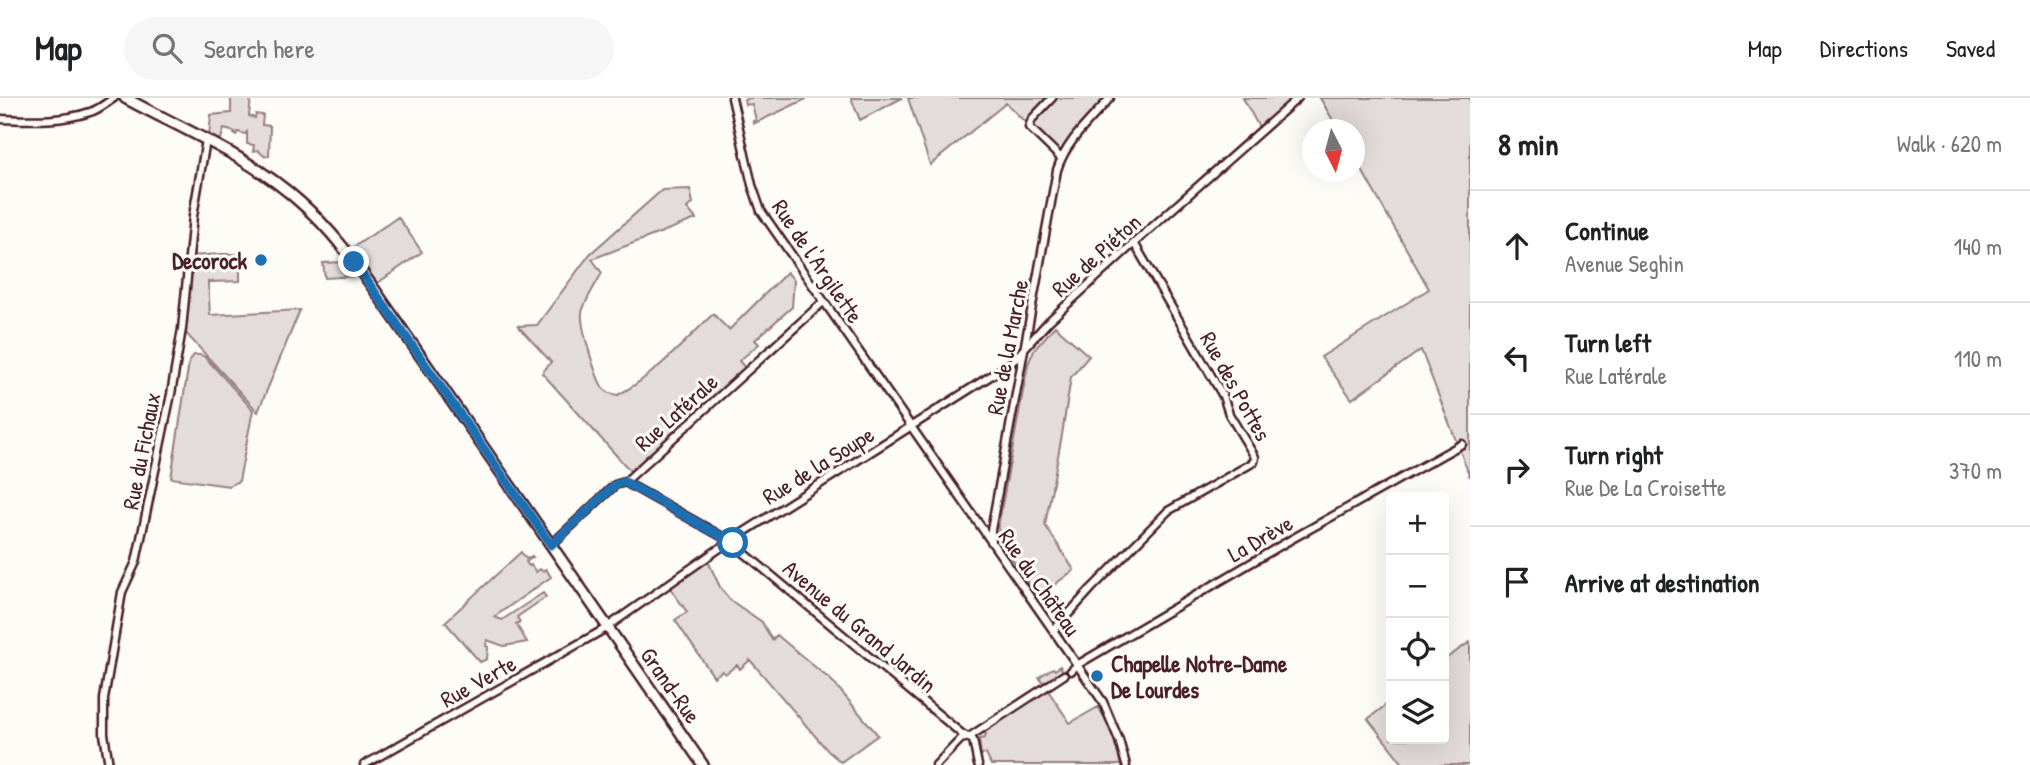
<!DOCTYPE html>
<html lang="en">
<head>
<meta charset="utf-8">
<style>
  body { margin:0; font-family:"Patrick Hand",sans-serif; background:#f6f6f6; color:#202124 }
  .controls { position:absolute; right:21px; bottom:21px; display:grid; overflow:hidden; border-radius:7px; box-shadow:0 7px 28px #0002 }
  .controls button { width:63px; height:63px; display:grid; place-items:center; padding:0; border:0; border-bottom:2px solid #e0e0e0; background:#fff; color:#202124; font:35px sans-serif }
  .compass { position:absolute; left:1302px; top:21px; width:63px; height:63px; border-radius:50%; background:#fff; box-shadow:0 7px 28px #0002; rotate:174deg }
  .stop { position:absolute; width:21px; height:21px; margin:-16px; border:5px solid #1f6fb2; border-radius:50%; background:#fff }
  .stop.end { background:#1f6fb2; border-color:#fff; box-shadow:0 2px 7px #0008 }
  .list { margin:0; padding:0; list-style:none }
  h2 { display:flex; justify-content:space-between; align-items:center; height:91px; margin:0; padding:0 28px; font-size:30px }
  h2 small { font-size:23px; font-weight:400; color:#757577 }
  .list li { display:grid; grid-template-columns:46px 1fr auto; gap:21px; align-items:center; box-sizing:border-box; height:112px; padding:0 28px; border-top:2px solid #e0e0e0 }
  .list b { display:block; font-size:26px; white-space:nowrap }
  .list p { margin:0; font-size:23px; white-space:nowrap; color:#757577 }
  .list em { font-size:23px; font-style:normal; color:#757577 }
  .icon { flex:none; width:38px; height:38px; fill:none; stroke:currentColor; stroke-width:2; stroke-linecap:round; stroke-linejoin:round }
  .map { position:relative; flex:none; width:1470px; height:667px; overflow:hidden }
  header { display:flex; align-items:center; gap:42px; box-sizing:border-box; height:98px; padding:0 35px; background:#fff; border-bottom:2px solid #e0e0e0 }
  header strong { font-size:33px }
  nav { display:flex; gap:38px; margin-inline-start:auto; font-size:24px }
  .search { width:490px; height:63px; background:#f6f6f6; display:flex; align-items:center; gap:18px; box-sizing:border-box; padding:0 24px; border-radius:38px; color:#757577; font-size:26px }
  main { display:flex }
  aside { flex:1; background:#fff }
  .map>svg:first-child { display:block }
</style>
</head>
<body>
<header>
<strong>Map</strong>
<div class="search"><svg class="icon" aria-label="search" viewBox="0 0 24 24"><circle cx="10" cy="10" r="6"/><path d="M15 15l6 6"/></svg>Search here</div>
<nav><a>Map</a><a>Directions</a><a>Saved</a></nav>
</header>
<main>
<div class="map">
<svg width="1470" height="667" viewBox="0 0 1470 667">
  <rect width="100%" height="100%" fill="#fdfcf7"/>
  <filter id="ink" filterUnits="userSpaceOnUse"><feTurbulence type="fractalNoise" baseFrequency=".0143" numOctaves="2"/><feDisplacementMap in="SourceGraphic" scale="14" xChannelSelector="R" yChannelSelector="G"/><feConvolveMatrix kernelMatrix="1 2 1 2 8 2 1 2 1" color-interpolation-filters="sRGB"/></filter>
  <g filter="url(#ink)">
    <path fill="#e3dcda" stroke="#967e82" stroke-width="2" d="M231 0H251L249 18 255 20 256 16 263 17 262 27 270 28 269 58 263 57 258 52 253 53 254 47 247 46V34L245 36 238 34 236 37 234 36 235 34 224 31 220 44 209 39 211 17 231 15Z
      M749 0H806V1L753 26V23L756 22 752 6 745 7 744 2Z
      M851 0H902L860 22Z
      M908 0H1110L1061 60 1006 5 930 67Z
      M1243 0H1298L1261 33Z
      M1320 0H1470V379L1421 252 1352 301 1321 259 1429 191 1355 60 1354 32 1338 31Z
      M690 91 693 105 687 110 696 121 592 161 602 175C597 184 583 206 582 215 580 227 596 280 603 290 607 295 612 296 618 297 654 278 683 245 713 216L729 232 787 174 794 182 792 209 755 242 759 246 739 263 748 273 633 376 542 275 551 264 518 228 537 227 590 156 662 92Z
      M398 119 422 154 376 186 351 151Z
      M223 156H240V183L208 184 210 217 300 212 258 314 182 231 189 158Z
      M345 164 355 178 325 180 323 165Z
      M1055 228 1089 258 1071 279 1062 337 1045 427 1074 472 1038 499 1004 450 1000 443 998 429 1028 266 1034 252Z
      M194 257H201L205 259 253 312 239 383 229 388 171 380 189 264Z
      M521 454 526 461 532 458 533 459 526 464 529 468 531 467 536 474 540 471 542 473 546 471 551 479 494 519 502 522 543 495 546 499 517 519 520 524 516 526 527 544 504 548 487 542 486 548 488 549 487 561 480 564 445 524Z
      M706 459 720 489 730 502 762 524 772 542 777 537 833 584 878 637 841 664 828 653 750 562 740 571 737 567 725 576 722 573 714 579 675 522 687 514 668 487Z
      M1470 544V667H1404L1368 621 1391 603V641H1444V562Z
      M1060 568 1063 573 1044 586 1039 579 1053 570 1055 572Z
      M1047 591 1070 625 1098 609 1110 628 1121 667H991L986 656 981 657 979 641 985 640 986 636 980 634Z"/>
    <g fill="none" stroke-linecap="round" stroke-linejoin="round">
      <g stroke="#4a1f2b" stroke-width="11">
        <path id="minor" d="M732 0 752 87 761 113 1103 604 1119 642 1126 667
          M1052 0 1032 21 1029 29 1061 60
          M0 21C30 22 61 24 90 14 98 12 106 5 114 0
          M625 384 730 443 962 636 973 642 978 667
          M992 444 991 432 1057 72C1066 43 1091 22 1110 0
          M551 447 615 387 625 384 823 204
          M1053 533 1091 491 1168 413 1254 364 1255 359 1229 316 1223 298 1134 145
          M1071 573 1077 567 1290 442 1462 346
          M109 667 104 636V601L122 494 136 464 171 296 182 231 193 118 206 42
          M364 667 603 532 730 443 1011 265 1049 223 1134 145 1298 0
          M936 667 961 641 969 639 1064 577"/>
      </g>
      <g stroke="#4a1f2b" stroke-width="14">
        <path id="secondary" d="M125 0C184 32 249 58 300 104 331 131 355 164 379 198L703 667"/>
      </g>
      <use href="#minor" stroke="#fdfcf7" stroke-width="6"/>
      <use href="#secondary" stroke="#fdfcf7" stroke-width="9"/>
    </g>
  </g>
  <g fill="none" stroke-linecap="round" stroke-linejoin="round" filter="url(#ink)">
    <path stroke="#1f6fb2" stroke-width="9" d="M354 164 551 447 615 387 625 384 733 445"/>
  </g>
  <g fill="#1f6fb2" stroke="#fdfcf7" stroke-width="2.5">
    <circle cx="261" cy="162" r="7"/>
    <circle cx="1097" cy="578" r="7"/>
  </g>
  <g text-anchor="middle" dominant-baseline="central" stroke-width="6" stroke-linejoin="round" paint-order="stroke">
    <g font-size="23" fill="#4a1f2b" stroke="#fdfcf7">
      <text transform="translate(1096 157) rotate(-42)">Rue de Piéton</text>
      <text transform="translate(818 163) rotate(56)">Rue de l'Argilette</text>
      <text transform="translate(1007 249) rotate(-79)">Rue de la Marche</text>
      <text transform="translate(1236 288) rotate(61)">Rue des Pottes</text>
      <text transform="translate(676 314) rotate(-42)">Rue Latérale</text>
      <text transform="translate(141 353) rotate(-79)">Rue du Fichaux</text>
      <text transform="translate(818 367) rotate(-32)">Rue de la Soupe</text>
      <text transform="translate(1260 440) rotate(-30)">La Drève</text>
      <text transform="translate(1040 484) rotate(55)">Rue du Château</text>
      <text transform="translate(860 528) rotate(40)">Avenue du Grand Jardin</text>
      <text transform="translate(478 583) rotate(-29)">Rue Verte</text>
      <text transform="translate(671 587) rotate(55)">Grand-Rue</text>
    </g>
    <g font-size="23" font-weight="bold" fill="#4a1f2b" stroke="#fdfcf7" text-anchor="end">
      <text x="247" y="162">Decorock</text>
      <text x="1111" y="565" text-anchor="start">Chapelle Notre-Dame<tspan x="1111" dy="26">De Lourdes</tspan></text>
    </g>
  </g>
</svg>
<div class="controls">
<button>+</button>
<button>−</button>
<button><svg class="icon" aria-label="locate" viewBox="0 0 24 24"><circle cx="12" cy="12" r="6"/><path d="M12 2v4M12 18v4M2 12h4M18 12h4"/></svg></button>
<button><svg class="icon" aria-label="layers" viewBox="0 0 24 24"><path d="M12 4l9 5-9 5-9-5zM3 14l9 5 9-5"/></svg></button>
</div>
<svg class="compass" viewBox="-18 -18 36 36"><path d="M0-13l5 13h-10z" fill="#e53935"/><path d="M0 13l5-13h-10z" fill="#757577"/></svg>
<div class="stop" style="left:733px;top:445px"></div>
<div class="stop end" style="left:354px;top:164px"></div>
</div>
<aside>
<h2>8 min<small>Walk · 620 m</small></h2>
<ul class="list">
<li><svg class="icon" aria-label="ahead" viewBox="0 0 24 24"><path d="M12 20V5M6 11l6-6 6 6"/></svg><div><b>Continue</b><p>Avenue Seghin</p></div><em>140 m</em></li>
<li><svg class="icon" aria-label="left" viewBox="0 0 24 24"><path d="M17 20v-9H6M10 6l-5 5 5 5"/></svg><div><b>Turn left</b><p>Rue Latérale</p></div><em>110 m</em></li>
<li><svg class="icon" aria-label="right" viewBox="0 0 24 24"><path d="M7 20v-9h11M14 6l5 5-5 5"/></svg><div><b>Turn right</b><p>Rue De La Croisette</p></div><em>370 m</em></li>
<li><svg class="icon" aria-label="arrive" viewBox="0 0 24 24"><path d="M6 21V4h12l-3 4 3 4H6"/></svg><div><b>Arrive at destination</b></div></li>
</ul>
</aside>
</main>
</body>
</html>
